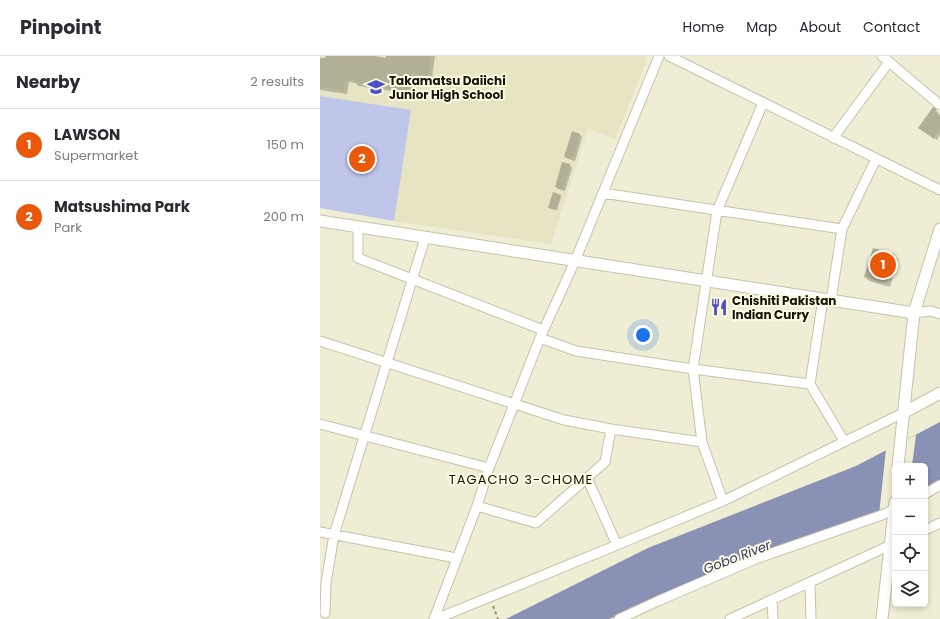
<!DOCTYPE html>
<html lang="en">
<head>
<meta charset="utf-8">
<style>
  body { margin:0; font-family:Poppins,sans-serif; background:#f2f2f3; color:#2b2b33 }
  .controls { position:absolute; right:12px; bottom:12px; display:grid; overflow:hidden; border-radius:6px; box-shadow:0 2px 6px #0003 }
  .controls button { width:36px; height:36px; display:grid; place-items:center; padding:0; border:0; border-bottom:1px solid #e1e1e2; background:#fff; color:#2b2b33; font:20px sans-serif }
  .you { position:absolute; left:323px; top:279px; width:14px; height:14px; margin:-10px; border:3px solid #fff; border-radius:50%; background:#1a73e8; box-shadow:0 0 0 6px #1a73e833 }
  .badge { display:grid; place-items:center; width:26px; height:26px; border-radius:50%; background:#ea580c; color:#fff; font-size:13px; font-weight:700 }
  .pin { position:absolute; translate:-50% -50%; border:2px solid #fff; box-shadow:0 1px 4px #0006 }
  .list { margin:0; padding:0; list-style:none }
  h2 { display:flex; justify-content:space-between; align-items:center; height:52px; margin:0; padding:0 16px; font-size:17px }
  h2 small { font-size:13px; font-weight:400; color:#7c7c81 }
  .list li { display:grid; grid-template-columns:26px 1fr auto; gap:12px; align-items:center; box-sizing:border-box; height:72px; padding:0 16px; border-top:1px solid #e1e1e2 }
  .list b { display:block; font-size:15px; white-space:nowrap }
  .list p { margin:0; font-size:13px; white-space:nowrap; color:#7c7c81 }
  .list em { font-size:13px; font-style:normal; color:#7c7c81 }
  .icon { flex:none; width:22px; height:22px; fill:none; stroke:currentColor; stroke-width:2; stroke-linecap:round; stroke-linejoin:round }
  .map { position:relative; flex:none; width:620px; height:563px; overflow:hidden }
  header { display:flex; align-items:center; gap:24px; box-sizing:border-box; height:56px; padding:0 20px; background:#fff; border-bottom:1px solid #e1e1e2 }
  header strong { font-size:19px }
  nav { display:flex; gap:22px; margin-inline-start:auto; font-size:14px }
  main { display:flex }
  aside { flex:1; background:#fff }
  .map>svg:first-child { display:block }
</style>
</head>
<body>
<header>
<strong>Pinpoint</strong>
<nav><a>Home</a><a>Map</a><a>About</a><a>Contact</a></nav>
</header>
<main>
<aside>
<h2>Nearby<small>2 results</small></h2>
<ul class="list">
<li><span class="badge">1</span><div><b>LAWSON</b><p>Supermarket</p></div><em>150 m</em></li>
<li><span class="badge">2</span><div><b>Matsushima Park</b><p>Park</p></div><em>200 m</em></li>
</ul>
</aside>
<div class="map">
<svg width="620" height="563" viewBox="0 0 620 563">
  <rect width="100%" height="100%" fill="#efedd3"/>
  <path fill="#e6e4c2" d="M0 0H323L326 1 327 4 295 83 268 72 231 188 74 165 90 54 0 40Z"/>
  <path fill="#bfc6ea" d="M0 40 91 54 74 165 0 152Z"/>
  <path fill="#8991b4" d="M620 366V426L605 434V410H575V449L289 563H186L328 492 536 410Z"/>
  <path fill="#efedd3" d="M596 379 592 410H575V451L559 459 566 393Z"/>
  <path fill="#0003" d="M7 0H47L67 3V0H115L112 23 96 21 93 38 38 30 36 27 29 26 27 38 0 34V3L6 4Z
    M613 52 619 57 617 59 620 60V79L617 84 602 74Z
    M253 77 260 79 262 81 255 105 248 103 245 100Z
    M243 107 250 109 252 112 245 135 238 133 236 130Z
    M240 140 241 141 237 154 230 152Z
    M574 199 578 203 570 231 549 225 545 221Z"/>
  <path fill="#b1af96" d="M6 0H54L66 2V0H111L108 20 92 17 89 35 33 26 34 24 25 23 24 35 0 31V2H5Z
    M613 51 617 53 615 56 620 59V73L614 83 598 72Z
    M252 75 260 78 252 103 244 101Z
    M242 106 250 108 243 133 235 131Z
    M233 136 241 139 236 154 228 152Z
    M553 192 575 198 566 227 544 221Z"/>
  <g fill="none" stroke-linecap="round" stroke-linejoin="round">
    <g stroke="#c5c3aa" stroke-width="11">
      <path id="minor" d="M349 0 620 134
        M562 0 620 49
        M513 82 569 6
        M283 137 522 173 511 244
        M38 171V202L223 274
        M522 173 556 103
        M503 243 490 328 524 385
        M594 257 611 255 620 258
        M220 282 256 295 373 313 490 328
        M0 285 244 364 291 373 382 386
        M0 368 169 412
        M267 422 297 489
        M605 438 620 429
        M403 445 382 386 373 313 397 155 443 47
        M157 450 216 467 285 406 291 373
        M605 474 620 467
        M0 476 136 502
        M490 527 491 563
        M452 544 453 563
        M5 557 6 527 14 479 105 182
        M114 563 157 450 169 412 220 282 255 205 339 0
        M116 563 297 489 403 445 585 356
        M299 563 338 545 438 502 562 459 575 453
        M410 563 575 487"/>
    </g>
    <g stroke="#c5c3aa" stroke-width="13">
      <path id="tertiary" d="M0 165 594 257
        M585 356 620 337
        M578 410 594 257 620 173
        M562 563 575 446"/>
    </g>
    <path stroke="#94927f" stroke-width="2" stroke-dasharray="3 3" stroke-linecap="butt" d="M173 550 178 563"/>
    <use href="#minor" stroke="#fff" stroke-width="9"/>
    <use href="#tertiary" stroke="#fff" stroke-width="11"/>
  </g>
  <defs>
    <g id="school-bare" transform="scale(1.38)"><path d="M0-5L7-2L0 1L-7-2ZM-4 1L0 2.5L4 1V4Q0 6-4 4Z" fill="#4a50c6" stroke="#fcfae0" stroke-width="2.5" paint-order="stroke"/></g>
    <g id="restaurant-bare" transform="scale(1.38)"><path d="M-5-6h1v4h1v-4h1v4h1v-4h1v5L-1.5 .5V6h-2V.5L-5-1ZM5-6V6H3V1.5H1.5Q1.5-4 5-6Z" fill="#4a50c6" stroke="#fcfae0" stroke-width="2.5" paint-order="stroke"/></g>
  </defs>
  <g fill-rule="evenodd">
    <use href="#school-bare" x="56" y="31"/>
    <use href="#restaurant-bare" x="399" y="251"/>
  </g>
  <g text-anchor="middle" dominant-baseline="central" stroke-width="4" stroke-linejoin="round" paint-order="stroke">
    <g font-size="12" font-weight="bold" fill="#15140b" stroke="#fcfae0" text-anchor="start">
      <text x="69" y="24">Takamatsu Daiichi<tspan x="69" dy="14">Junior High School</tspan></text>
      <text x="412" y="244">Chishiti Pakistan<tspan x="412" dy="14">Indian Curry</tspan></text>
    </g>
    <g font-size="13" letter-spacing="1" fill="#15140b" stroke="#fcfae0">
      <text x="201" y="423">TAGACHO 3-CHOME</text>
    </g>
    <g font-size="13" font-style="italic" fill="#313868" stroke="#fcfae0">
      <text transform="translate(417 501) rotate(-21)">Gobo River</text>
    </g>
  </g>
</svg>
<div class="controls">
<button>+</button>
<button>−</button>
<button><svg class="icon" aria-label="locate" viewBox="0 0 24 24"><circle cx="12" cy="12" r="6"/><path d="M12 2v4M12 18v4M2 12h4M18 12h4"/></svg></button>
<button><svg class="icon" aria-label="layers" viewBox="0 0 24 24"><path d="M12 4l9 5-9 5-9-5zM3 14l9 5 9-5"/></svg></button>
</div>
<div class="you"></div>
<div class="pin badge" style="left:563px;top:209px">1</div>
<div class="pin badge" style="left:42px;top:103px">2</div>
</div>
</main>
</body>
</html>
